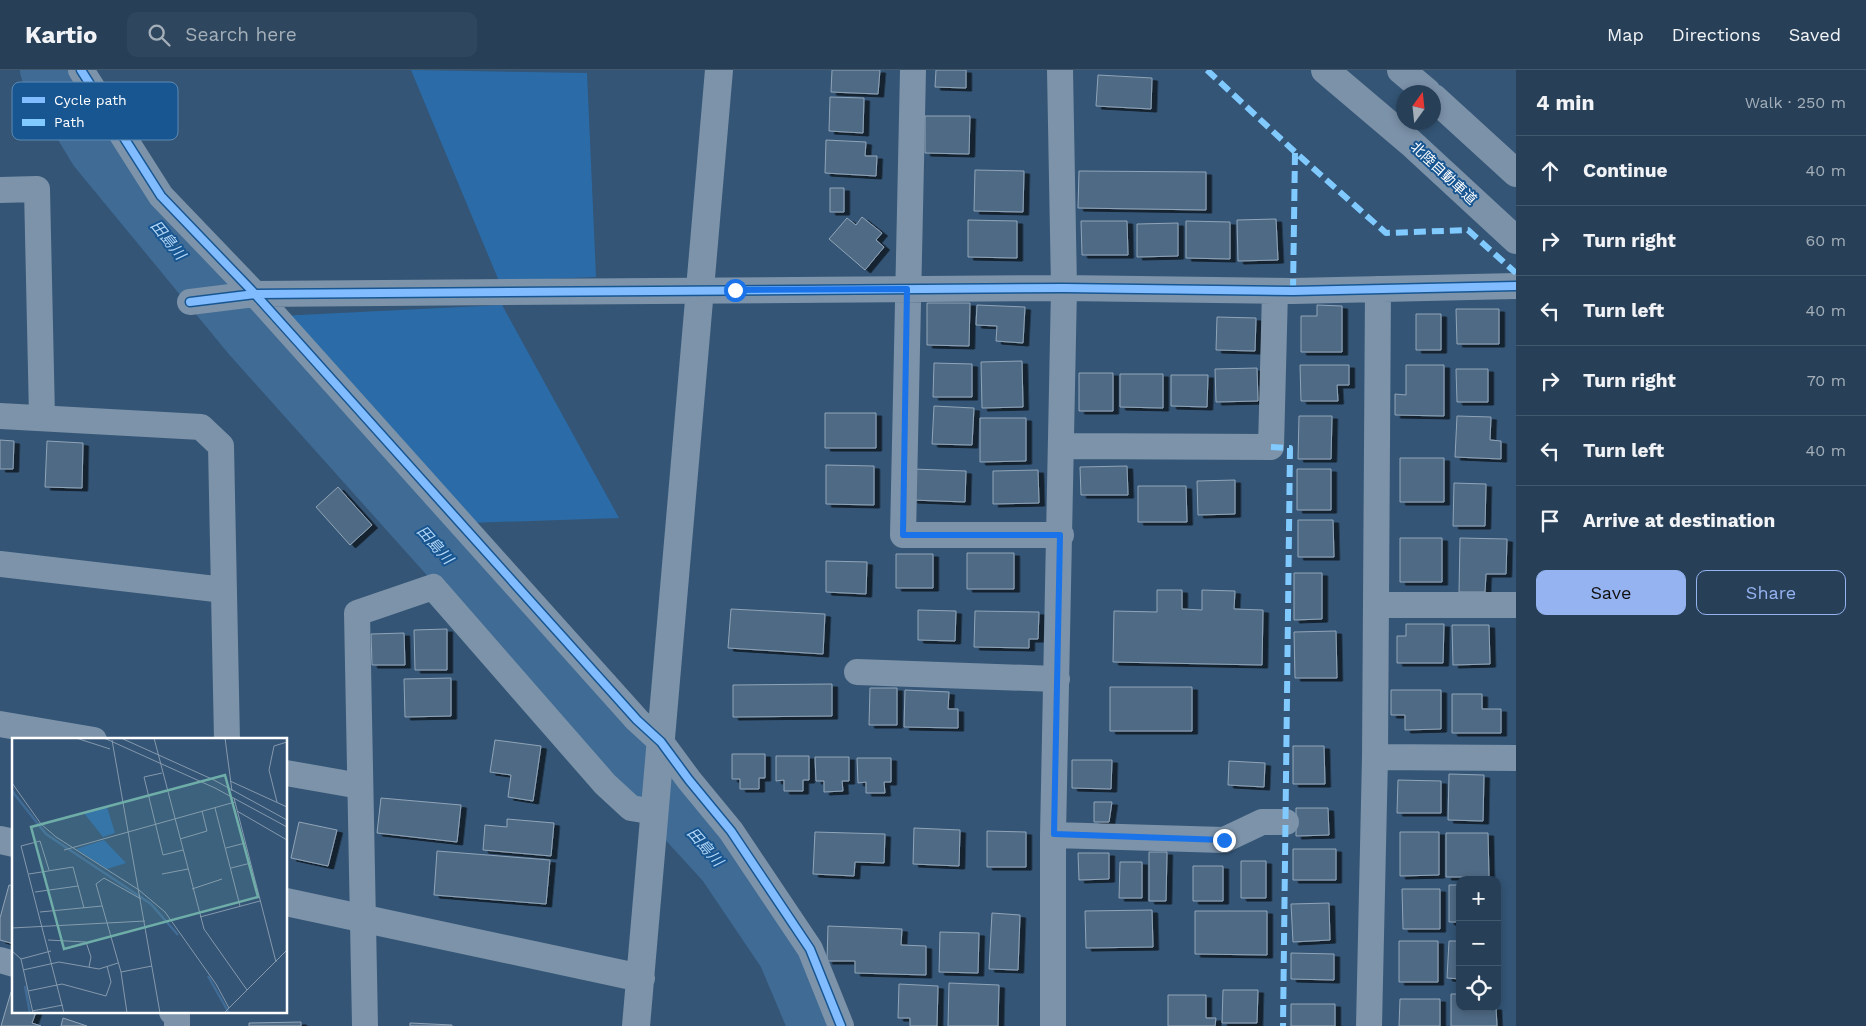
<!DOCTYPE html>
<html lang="en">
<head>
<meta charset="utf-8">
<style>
  body { margin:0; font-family:"Work Sans","Noto Sans JP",sans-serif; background:#2f475e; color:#f1f3f6 }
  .controls { position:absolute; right:15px; bottom:15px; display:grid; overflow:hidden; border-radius:10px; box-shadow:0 2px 8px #0003 }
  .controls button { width:45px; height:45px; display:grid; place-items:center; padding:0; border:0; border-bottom:1px solid #43596e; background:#274058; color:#f1f3f6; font:25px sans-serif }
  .compass { position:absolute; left:1396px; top:15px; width:45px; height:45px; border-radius:50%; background:#274058; box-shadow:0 2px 8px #0003; rotate:15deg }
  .stop { position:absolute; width:15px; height:15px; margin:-11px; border:4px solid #1a73e8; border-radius:50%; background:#fff }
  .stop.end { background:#1a73e8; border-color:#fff; box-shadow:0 1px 5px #0008 }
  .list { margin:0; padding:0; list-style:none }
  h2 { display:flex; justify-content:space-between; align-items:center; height:65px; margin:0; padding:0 20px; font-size:21px }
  h2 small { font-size:16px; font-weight:400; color:#a4afba }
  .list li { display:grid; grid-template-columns:32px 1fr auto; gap:15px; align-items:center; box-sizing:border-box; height:70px; padding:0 20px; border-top:1px solid #43596e }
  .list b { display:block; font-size:19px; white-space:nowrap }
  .list em { font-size:16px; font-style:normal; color:#a4afba }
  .actions { display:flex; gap:10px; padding:15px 20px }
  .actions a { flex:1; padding:11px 0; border:1px solid #95b2f1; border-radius:10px; text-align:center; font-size:18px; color:#95b2f1 }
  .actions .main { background:#95b2f1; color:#111 }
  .icon { flex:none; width:28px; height:28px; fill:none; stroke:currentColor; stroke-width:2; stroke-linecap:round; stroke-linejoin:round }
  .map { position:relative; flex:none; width:1516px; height:956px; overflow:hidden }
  header { display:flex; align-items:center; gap:30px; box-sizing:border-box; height:70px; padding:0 25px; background:#274058; border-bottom:1px solid #43596e }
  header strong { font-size:24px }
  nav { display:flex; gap:28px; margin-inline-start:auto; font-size:18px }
  .search { width:350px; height:45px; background:#2f475e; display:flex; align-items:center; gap:12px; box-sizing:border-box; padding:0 18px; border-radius:10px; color:#a4afba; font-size:19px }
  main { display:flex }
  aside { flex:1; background:#274058 }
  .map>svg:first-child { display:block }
</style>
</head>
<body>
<header>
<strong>Kartio</strong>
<div class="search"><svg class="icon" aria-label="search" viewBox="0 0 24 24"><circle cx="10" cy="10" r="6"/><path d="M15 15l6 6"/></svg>Search here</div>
<nav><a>Map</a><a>Directions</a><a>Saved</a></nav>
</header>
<main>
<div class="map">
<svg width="1516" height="956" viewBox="0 0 1516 956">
  <defs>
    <filter id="shadow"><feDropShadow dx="5.5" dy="3" stdDeviation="0" flood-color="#0009"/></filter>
  </defs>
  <rect width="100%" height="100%" fill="#345576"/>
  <path fill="#2b6ca8" d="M411 0 587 3 596 207 499 211Z
    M502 235 619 448 468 453 279 246Z"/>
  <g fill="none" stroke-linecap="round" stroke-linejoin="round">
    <path stroke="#3f6b95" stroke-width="50" d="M45 0 94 81 248 268 599 660 723 796 783 885 813 956"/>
  </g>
  <path fill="#506b85" stroke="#90a4b7" filter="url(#shadow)" d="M832 0H880L878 24 831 22Z
    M936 0H966V18L935 17Z
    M1098 5 1152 8 1151 39 1096 36Z
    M830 27 864 28 863 63 829 61Z
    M925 46H970L969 84 925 83Z
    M826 70 866 72 865 86H877L876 106 825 103Z
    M975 100 1024 101 1023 142 974 141Z
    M1079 101 1206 102V140L1078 138Z
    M830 118H844V142H830Z
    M862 147 882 163 876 170 884 177 865 200 829 169 847 148 856 155Z
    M1276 149 1278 190 1238 191 1237 150Z
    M968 150 1017 151V188L968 187Z
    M1081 151H1127L1128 185H1082Z
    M1186 151 1230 152V189L1186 188Z
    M1178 153V186L1137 187V154Z
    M927 233H970L969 276 927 275Z
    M977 235 1025 237 1023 273 996 271 997 256 976 255Z
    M1317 235 1342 236V282H1301V246H1317Z
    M1456 239H1499V274H1457Z
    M1416 244H1441V280H1416Z
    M1217 247 1256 248 1255 281 1216 280Z
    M1022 291 1023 337 982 338 981 292Z
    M934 293 972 294V327H933Z
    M1300 295H1349V315H1337L1338 331H1301Z
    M1406 295H1444V346L1395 345V324L1406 325Z
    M1257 298 1258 331 1216 332 1215 299Z
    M1456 299H1488V332H1457Z
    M1079 303H1113V341H1079Z
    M1120 304H1163V338L1120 337Z
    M1171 305H1208L1207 337 1171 336Z
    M934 336 974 338 972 375 932 374Z
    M825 343H876V378H825Z
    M1299 346H1332L1331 389H1298Z
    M1457 346 1491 347 1490 370 1501 371V389L1455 387Z
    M980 348H1026V391L980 392Z
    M0 370 14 371 13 399H0Z
    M47 371 83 373 82 418 45 417Z
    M1400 388H1444V432H1400Z
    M826 395 874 396V435L826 434Z
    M1127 396 1128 425H1081L1080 397Z
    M913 399 966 401 965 432 912 430Z
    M1297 399H1331V440H1297Z
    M1038 400 1039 433 993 434V401Z
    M1235 410V444L1198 445 1197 411Z
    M1454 413 1486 414 1485 456H1453Z
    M1138 416H1186L1187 452H1138Z
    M338 417 372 455 350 475 316 437Z
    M1298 450H1333L1334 487H1298Z
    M1400 468H1442V512H1400Z
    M1460 468 1507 469 1506 504H1486L1485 522H1459Z
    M967 483H1014V519H967Z
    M896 484H933V518H896Z
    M826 491 867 492 866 524 826 522Z
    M1294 503H1322V549L1294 550Z
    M1157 520H1182V539L1202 540V520L1235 521 1234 539 1263 540 1262 595 1113 592 1114 541 1157 542Z
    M731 539 825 544 823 584 728 578Z
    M918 540 956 541 955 571 918 570Z
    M975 541 1039 542 1038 569H1029V578L974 577Z
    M1406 554H1444L1443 593H1397V566H1406Z
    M1452 555H1489L1490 594 1453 595Z
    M447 559V600H415L414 560Z
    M1336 561 1337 608H1295L1294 562Z
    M404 563 405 595H372L371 564Z
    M451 608V646L405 647 404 609Z
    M832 614V646L733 647V615Z
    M1110 617H1192V661H1110Z
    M870 618H897V655H869Z
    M905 620 949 622 948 639H958V658L904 657Z
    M1391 620H1441V659L1405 660V645H1391Z
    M1452 624H1482V639H1501V663H1452Z
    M495 670 541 676 533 731 508 727 511 705 490 702Z
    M1293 676H1324L1325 714H1293Z
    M732 684H765V708H759V719H740V709H732Z
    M776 686H809V710H803V721H784V710L776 711Z
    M815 687H849V711H842L843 721 824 722V711H816Z
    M857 688H891V712H884L885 723H866V712L858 713Z
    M1072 690H1112L1111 719 1072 718Z
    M1229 691 1265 693 1264 717 1228 715Z
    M1449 704 1484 705 1483 751 1448 750Z
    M1398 710 1441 711V743H1397Z
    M381 728 461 735 457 772 377 763Z
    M1094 732H1112L1109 752H1094Z
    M1296 738H1328L1329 765 1296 766Z
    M507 749 554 753 551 786 483 780 485 755 507 757Z
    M299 752 337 760 328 796 291 788Z
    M914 758 960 760 959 796 913 794Z
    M987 761 1026 762V797H987Z
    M815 762 885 764 884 793 855 792 854 806 813 804Z
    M1400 762H1439V805L1400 806Z
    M1446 763H1488L1489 807H1446Z
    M1293 779H1336V810H1293Z
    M437 781 550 790 546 834 434 825Z
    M1149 782H1167L1166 831H1149Z
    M1078 783H1109V809L1079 810Z
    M1241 791H1266V828H1241Z
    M1120 792H1142V828H1119Z
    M1193 796H1223V831H1193Z
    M9 815 14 816V874L0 870V848Z
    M1449 815H1460V852H1449Z
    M1402 819H1440V859H1403Z
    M1329 833 1330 870 1293 872 1291 834Z
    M1152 840 1153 877 1086 878 1085 841Z
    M1195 841H1267V885L1195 884Z
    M992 843 1020 845 1018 900 989 899Z
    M828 856 902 859 901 875 926 876V905L855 903V891H827Z
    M940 862 979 863 978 903 939 902Z
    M1399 871H1438V912H1399Z
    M1449 871H1460V909L1447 908Z
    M1291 883 1334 884V910L1291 909Z
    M949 913 999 915 998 956H948Z
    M899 914 938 916 937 956H910V948H898Z
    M1223 920H1258L1257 953H1222Z
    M11 922 14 923V942H36L32 953 41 956H1Z
    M1451 924H1460V937H1496L1497 956H1451Z
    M1168 925H1206V948H1216L1215 956H1168Z
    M1400 929H1440V956H1399Z
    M1291 934H1335V956H1291Z
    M63 948 87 956H61Z
    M301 952V956H249V953Z
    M410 953 452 955V956H410Z"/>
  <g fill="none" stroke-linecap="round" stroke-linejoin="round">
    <path stroke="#7c93a9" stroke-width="26" d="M81 0 161 126 255 224 637 650 661 672 689 710 731 761 810 879 841 956
      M913 0 903 465H1061
      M0 120 37 119 42 347
      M190 232 255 224 1064 218 1293 221 1516 216
      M0 346 201 357 221 376 227 670
      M1062 376 1271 377 1275 221
      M0 494 224 520
      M1376 535H1516
      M857 602 1057 609
      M0 654 94 670
      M1375 687 1516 688
      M286 703 360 716
      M1053 765 1224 770 1262 752H1286
      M0 890 14 894
      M172 942 177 944V956
      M365 956 357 543 433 517 605 714 631 738 655 742
      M1053 956V765L1064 218 1060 0
      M1369 956 1375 687 1378 219"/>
    <path stroke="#7c93a9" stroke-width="28" d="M0 770 14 773
      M286 832 641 908
      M636 956 719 0"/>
    <path stroke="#7c92a9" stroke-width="28" d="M1325 0 1411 73 1516 170
      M1401 0 1427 22
      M1434 28 1516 103"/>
    <path stroke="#80caff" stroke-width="6" stroke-dasharray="12 6" stroke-linecap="butt" d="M1207 0 1295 82 1386 163 1468 160 1516 203
      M1293 221 1295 82
      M1271 377 1290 378 1283 956"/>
    <g stroke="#185692" stroke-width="11">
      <path id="cycleway" d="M81 0 161 126 255 224 637 650 661 672 689 710 731 761 810 879 841 956
        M190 232 255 224 1064 218 1293 221 1516 216"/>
    </g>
    <use href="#cycleway" stroke="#80bcff" stroke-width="8"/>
  </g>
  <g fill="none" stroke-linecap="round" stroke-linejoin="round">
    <path stroke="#1a73e8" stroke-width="6" d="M735 220 907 219 903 465H1060L1054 764 1224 770"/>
  </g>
  <g text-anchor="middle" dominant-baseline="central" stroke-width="4" stroke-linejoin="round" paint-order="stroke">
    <g font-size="14" fill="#fff" stroke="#185692">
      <text transform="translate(1444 103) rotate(43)">北陸自動車道</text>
    </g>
    <g font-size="15" font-style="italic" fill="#b3d7f7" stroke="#185692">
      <text transform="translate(168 170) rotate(51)">田島川</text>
      <text transform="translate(435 475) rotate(48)">田島川</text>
      <text transform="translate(705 777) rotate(49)">田島川</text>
    </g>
  </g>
  <g transform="translate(12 668)">
    <rect width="275" height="275" fill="#345576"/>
    <path d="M95 69 103 95 91 99 72 75ZM92 102 114 125 95 131 64 111Z" fill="#2b6ca8"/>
    <path fill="none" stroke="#3f6b95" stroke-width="2.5" d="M0 53 34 96 139 166 166 197M196 238 217 275M13 248 18 275"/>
    <path fill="none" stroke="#8599ad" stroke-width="1" d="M64 0 98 11M92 0 203 50 275 89M109 0 202 42 275 82M142 0 192 191 235 252M213 0 220 53M100 2 148 275M150 35 132 39 151 117 171 112M218 43 275 69M0 45 29 86 44 99 127 152 153 174 204 246 217 270M222 60 264 224M265 64 257 32 262 8 275 4M203 70 228 168M225 73 275 102M168 101 195 93 190 73M214 110 233 105M52 112 223 64M219 130 239 125M37 132 28 103 9 108 52 275M17 136 61 129 72 170M150 136 176 131M180 151 210 141M23 154 66 148M28 174 90 168M188 179 248 163M0 190 133 183M36 202 74 204 79 219 77 229M0 213 9 221 21 275M9 221 39 213M11 232 47 224 87 231 106 225M109 234 140 228M16 253 50 246 94 258 99 244 95 228M20 273 51 267M115 275 109 234 84 146 92 140 129 161M212 275 275 212"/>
    <path fill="#6fada8" fill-opacity="0.15" stroke="#6fada8" stroke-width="2.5" d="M213 37 246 159 52 211 19 89Z"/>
    <rect width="275" height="275" fill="none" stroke="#fff" stroke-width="2.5"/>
  </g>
  <rect x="12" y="12" width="166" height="58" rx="8" fill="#185692" stroke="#5d89b3" stroke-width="1"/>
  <rect x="22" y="27" width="23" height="6" fill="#80bcff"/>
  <rect x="22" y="49" width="23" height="7" fill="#80caff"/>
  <g font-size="14" fill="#fff">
    <text x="54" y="35">Cycle path</text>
    <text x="54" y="57">Path</text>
  </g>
</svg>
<div class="controls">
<button>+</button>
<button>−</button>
<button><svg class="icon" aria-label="locate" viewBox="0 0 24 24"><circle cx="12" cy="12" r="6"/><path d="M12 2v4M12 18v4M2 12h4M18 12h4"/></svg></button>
</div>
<svg class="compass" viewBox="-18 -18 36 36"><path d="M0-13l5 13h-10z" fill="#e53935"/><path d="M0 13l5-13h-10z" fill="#a4afba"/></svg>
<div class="stop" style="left:735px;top:220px"></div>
<div class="stop end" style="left:1224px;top:770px"></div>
</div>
<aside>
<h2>4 min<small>Walk · 250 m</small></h2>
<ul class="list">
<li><svg class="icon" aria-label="ahead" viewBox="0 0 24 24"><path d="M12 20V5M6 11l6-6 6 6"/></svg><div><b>Continue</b></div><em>40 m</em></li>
<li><svg class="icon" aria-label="right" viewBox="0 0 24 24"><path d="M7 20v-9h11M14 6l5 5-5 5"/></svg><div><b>Turn right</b></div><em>60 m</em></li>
<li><svg class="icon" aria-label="left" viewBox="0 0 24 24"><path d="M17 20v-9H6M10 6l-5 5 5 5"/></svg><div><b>Turn left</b></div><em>40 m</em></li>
<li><svg class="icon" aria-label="right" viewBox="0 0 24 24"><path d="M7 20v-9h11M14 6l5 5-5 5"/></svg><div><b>Turn right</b></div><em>70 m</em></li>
<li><svg class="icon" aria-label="left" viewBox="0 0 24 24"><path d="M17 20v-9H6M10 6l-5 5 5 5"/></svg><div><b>Turn left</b></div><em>40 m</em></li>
<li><svg class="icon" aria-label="arrive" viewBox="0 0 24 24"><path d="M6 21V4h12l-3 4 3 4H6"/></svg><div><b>Arrive at destination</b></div></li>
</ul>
<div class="actions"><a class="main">Save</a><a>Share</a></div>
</aside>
</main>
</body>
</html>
